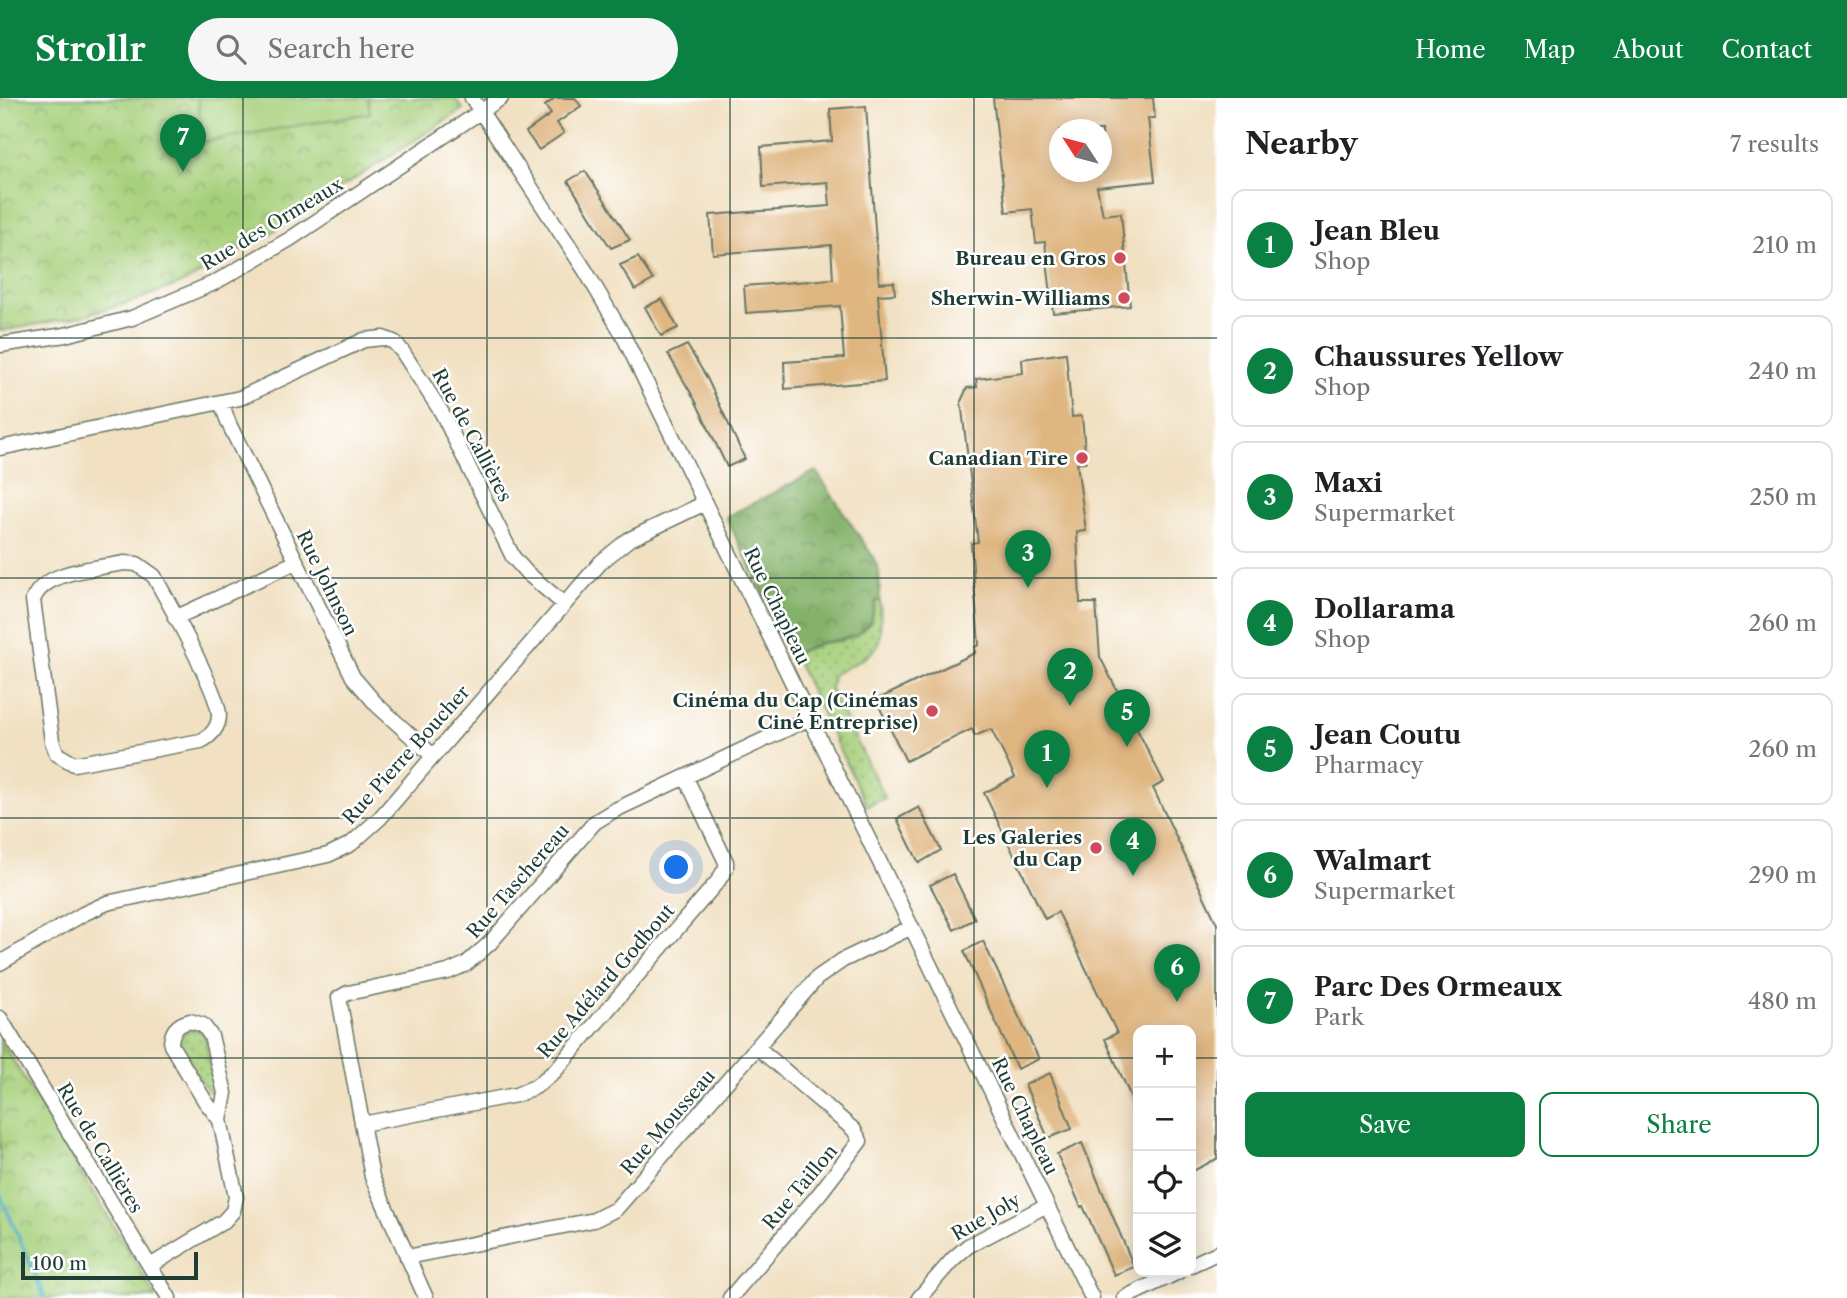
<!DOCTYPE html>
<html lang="en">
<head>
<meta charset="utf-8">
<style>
  body { margin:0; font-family:"Libre Caslon Text",serif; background:#f6f6f6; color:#202124 }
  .controls { position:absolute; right:21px; bottom:21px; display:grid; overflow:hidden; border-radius:14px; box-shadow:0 4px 18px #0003 }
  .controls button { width:63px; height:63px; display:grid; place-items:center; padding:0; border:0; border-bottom:2px solid #e0e0e0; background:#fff; color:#202124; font:35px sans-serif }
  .compass { position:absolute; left:1049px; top:21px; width:63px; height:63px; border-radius:50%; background:#fff; box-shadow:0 4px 18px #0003; rotate:306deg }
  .scale { position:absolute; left:21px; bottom:18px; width:177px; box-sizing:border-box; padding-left:7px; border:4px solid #1f3d34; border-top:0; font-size:19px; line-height:24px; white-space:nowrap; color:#1f3d34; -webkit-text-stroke:5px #fff; paint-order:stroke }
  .you { position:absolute; left:677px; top:770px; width:24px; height:24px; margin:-18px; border:5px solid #fff; border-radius:50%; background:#1a73e8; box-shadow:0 0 0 10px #1a73e833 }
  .badge { display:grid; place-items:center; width:46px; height:46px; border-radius:50%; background:#0b8043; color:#fff; font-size:23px; font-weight:700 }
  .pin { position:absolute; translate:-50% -58px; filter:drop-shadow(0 2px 4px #0008) }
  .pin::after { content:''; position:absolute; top:37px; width:24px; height:21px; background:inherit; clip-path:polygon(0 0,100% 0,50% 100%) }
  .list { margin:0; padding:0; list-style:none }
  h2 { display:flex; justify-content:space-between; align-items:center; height:91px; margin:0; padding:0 28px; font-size:30px }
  h2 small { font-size:23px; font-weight:400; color:#757577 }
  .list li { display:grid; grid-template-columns:46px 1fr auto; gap:21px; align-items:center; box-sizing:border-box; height:112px; margin:0 14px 14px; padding:0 14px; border:2px solid #e0e0e0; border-radius:14px }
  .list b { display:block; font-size:26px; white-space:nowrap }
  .list p { margin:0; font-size:23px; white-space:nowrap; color:#757577 }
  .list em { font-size:23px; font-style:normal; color:#757577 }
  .actions { display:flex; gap:14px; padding:21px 28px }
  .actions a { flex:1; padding:16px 0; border:2px solid #0b8043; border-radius:14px; text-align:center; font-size:24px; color:#0b8043 }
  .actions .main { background:#0b8043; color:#fff }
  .icon { flex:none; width:38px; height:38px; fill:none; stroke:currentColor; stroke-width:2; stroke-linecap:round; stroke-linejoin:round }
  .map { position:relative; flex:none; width:1217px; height:1200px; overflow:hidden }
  header { display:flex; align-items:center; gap:42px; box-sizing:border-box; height:98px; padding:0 35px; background:#0b8043; color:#fff }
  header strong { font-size:33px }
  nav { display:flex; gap:38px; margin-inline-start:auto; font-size:24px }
  .search { width:490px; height:63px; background:#f6f6f6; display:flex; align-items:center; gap:18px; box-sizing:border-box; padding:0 24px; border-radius:38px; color:#757577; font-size:26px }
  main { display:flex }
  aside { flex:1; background:#fff }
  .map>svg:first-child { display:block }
</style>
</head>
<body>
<header>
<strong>Strollr</strong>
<div class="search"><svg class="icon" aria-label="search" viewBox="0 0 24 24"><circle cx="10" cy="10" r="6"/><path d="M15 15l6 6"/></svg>Search here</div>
<nav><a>Home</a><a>Map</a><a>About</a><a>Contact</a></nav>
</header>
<main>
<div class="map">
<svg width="1217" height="1200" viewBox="0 0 1217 1200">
  <defs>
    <pattern id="grass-dots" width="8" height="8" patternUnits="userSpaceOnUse" patternTransform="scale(1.75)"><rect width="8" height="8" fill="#a7d07b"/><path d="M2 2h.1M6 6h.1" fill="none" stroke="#87aa66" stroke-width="1.8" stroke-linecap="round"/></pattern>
    <pattern id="forest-crowns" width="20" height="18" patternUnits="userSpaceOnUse" patternTransform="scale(1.75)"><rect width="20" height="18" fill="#85b26b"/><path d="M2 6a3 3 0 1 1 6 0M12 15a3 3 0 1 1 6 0" fill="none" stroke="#6c9259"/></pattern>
    <pattern id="park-crowns" width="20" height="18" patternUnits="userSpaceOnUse" patternTransform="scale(1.75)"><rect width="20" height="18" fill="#a7d07b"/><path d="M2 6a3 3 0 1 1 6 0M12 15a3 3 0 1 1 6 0" fill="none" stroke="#87aa66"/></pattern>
  </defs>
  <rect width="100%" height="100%" fill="#fff"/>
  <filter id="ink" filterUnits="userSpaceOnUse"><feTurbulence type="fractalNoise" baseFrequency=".0143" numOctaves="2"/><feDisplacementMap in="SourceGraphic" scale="14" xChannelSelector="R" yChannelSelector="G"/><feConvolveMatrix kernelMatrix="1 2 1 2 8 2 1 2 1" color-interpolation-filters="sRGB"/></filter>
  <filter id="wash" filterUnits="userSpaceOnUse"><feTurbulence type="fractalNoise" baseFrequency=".00686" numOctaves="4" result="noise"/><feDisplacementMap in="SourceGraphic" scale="28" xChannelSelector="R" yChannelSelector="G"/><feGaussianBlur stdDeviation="1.57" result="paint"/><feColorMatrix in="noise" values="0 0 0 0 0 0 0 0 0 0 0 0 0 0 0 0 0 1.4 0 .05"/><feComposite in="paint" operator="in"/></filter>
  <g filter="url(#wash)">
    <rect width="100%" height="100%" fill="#f1e0c1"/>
    <path fill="url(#grass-dots)" stroke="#638658" stroke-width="2" d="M880 502C882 556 881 551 834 576L830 590 885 700 867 708 793 556 821 545 841 543 870 525 876 503Z
      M190 931 199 933 205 939 214 993 212 996 209 994 179 952V939Z"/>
    <path fill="url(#forest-crowns)" stroke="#527850" stroke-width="2" d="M816 373 873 459 879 473 880 502 876 503 870 525 856 538 821 545 793 556 726 419Z"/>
    <path fill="url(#park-crowns)" stroke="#638658" stroke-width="2" d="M0 0H455L463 11 268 137 185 184 134 203 82 218 0 233Z
      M0 941 139 1170 156 1200H0Z"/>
    <path fill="#a7d07b" stroke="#638658" stroke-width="2" d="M198 0H368L370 15 202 44Z"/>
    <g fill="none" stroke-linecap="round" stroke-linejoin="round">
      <path stroke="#41adc0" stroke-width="3.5" d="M0 1096 45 1200"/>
    </g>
    <g id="blocks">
      <path fill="#dfb680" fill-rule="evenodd" d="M555 0H575L581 8 557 25 564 35 539 52 526 34 551 16 545 8Z
        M993 0H1153L1155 20H1148L1155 83 1097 89 1103 117 1121 115 1130 208 1053 215 1045 144 1036 145 1032 111 1006 114ZM1060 32H1102V74H1060Z
        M866 8 879 185 894 184 895 196 878 197 885 283 785 291 784 264 844 260 840 208 746 215 744 188 833 181 831 147 713 156 710 117 830 108 828 84 763 89 761 49 832 43 830 11Z
        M585 73 604 101 630 142 611 150 593 123 568 83Z
        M638 159 653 182 635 192 620 167Z
        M662 201 678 230 661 238 645 209Z
        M687 247 707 280 745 361 727 369 695 302 668 256Z
        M1066 255 1072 319 1082 318 1086 364 1077 365 1086 433 1077 434 1080 505H1096L1100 559 1164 684 1153 690 1217 826V1061L1191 1074V932H1138V1015L1105 941 1117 935 1074 846 1058 814 1045 821 984 695 1015 679 991 631 975 638 972 631 906 663 876 602 975 555V549L979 547 971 445 978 444 961 303 967 290 977 289 976 281 1023 275 1022 261Z
        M919 709 941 752 919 765 897 721Z
        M953 776 975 821 954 832 930 787Z
        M983 843 1039 961 1017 971 964 853Z
        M1050 975 1072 1031 1048 1040 1025 987Z
        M1082 1045 1134 1169 1114 1177 1083 1108 1081 1109 1057 1056Z"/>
    </g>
  </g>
  <g filter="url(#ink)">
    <use href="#blocks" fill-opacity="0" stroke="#687665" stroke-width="2"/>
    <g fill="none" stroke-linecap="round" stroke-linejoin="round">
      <g stroke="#687665" stroke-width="17">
        <path id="minor" d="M472 0 585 172 622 235 1092 1200
          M0 247 65 237 132 220 214 185 290 141 501 0
          M221 304 229 326 353 579 377 607 433 658
          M0 350 240 300 364 242 383 240 394 244 402 253 442 315 513 459 527 475 564 506
          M124 465 137 466 154 478C167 501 219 596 219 617 219 629 211 638 201 643L74 666 57 656 52 643 33 502C44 472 96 471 124 465Z
          M175 520 296 464
          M0 865 83 816 107 805 328 757 351 746 380 720 601 464 628 442 705 405
          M0 920 169 1200
          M190 923 203 927 211 938 225 995 220 1022 205 1003 171 947C171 934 177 926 190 923Z
          M362 1026 516 997 535 989 555 973 718 783 726 770V764L686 680
          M407 1159 594 1122 616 1111 817 880 843 862 912 829
          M1191 1167 1217 1155
          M150 1168 224 1123 233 1113 236 1099 220 1022
          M426 1200 372 1079 339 900 348 895 448 874 466 866 490 845 595 724 613 713 810 620
          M730 1200 820 1095 860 1043 854 1032 757 949
          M919 1200 953 1161 968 1148 1047 1107
          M1124 1200 1178 1174"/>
      </g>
      <use href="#minor" stroke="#fff" stroke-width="14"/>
    </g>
  </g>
  <path fill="none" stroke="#1f3d34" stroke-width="2" stroke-opacity="0.55" d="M243 0V1200M487 0V1200M730 0V1200M974 0V1200M0 240H1217M0 480H1217M0 720H1217M0 960H1138M1191 960H1217"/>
  <g fill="#d1495b" stroke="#fff" stroke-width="2.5">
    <circle cx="1120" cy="160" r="7"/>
    <circle cx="1124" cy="200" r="7"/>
    <circle cx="1082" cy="360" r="7"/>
    <circle cx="932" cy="613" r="7"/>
    <circle cx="1096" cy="750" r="7"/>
  </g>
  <g text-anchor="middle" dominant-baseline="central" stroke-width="5" stroke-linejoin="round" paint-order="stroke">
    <g font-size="19" fill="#1f3d34" stroke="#fff">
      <text transform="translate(272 126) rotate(-31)">Rue des Ormeaux</text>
      <text transform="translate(472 337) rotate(62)">Rue de Callières</text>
      <text transform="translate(327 485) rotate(64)">Rue Johnson</text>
      <text transform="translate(777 508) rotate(64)">Rue Chapleau</text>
      <text transform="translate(406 657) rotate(-48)">Rue Pierre Boucher</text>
      <text transform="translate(518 783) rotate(-49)">Rue Taschereau</text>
      <text transform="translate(606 883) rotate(-49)">Rue Adélard Godbout</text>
      <text transform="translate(1025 1018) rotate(64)">Rue Chapleau</text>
      <text transform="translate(668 1024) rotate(-49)">Rue Mousseau</text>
      <text transform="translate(100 1050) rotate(59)">Rue de Callières</text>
      <text transform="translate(800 1089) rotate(-50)">Rue Taillon</text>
      <text transform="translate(986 1119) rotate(-30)">Rue Joly</text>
    </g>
    <g font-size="19" font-weight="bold" fill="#1f3d34" stroke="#fff" text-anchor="end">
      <text x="1106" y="160">Bureau en Gros</text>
      <text x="1110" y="200">Sherwin-Williams</text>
      <text x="1068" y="360">Canadian Tire</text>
      <text x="918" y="602">Cinéma du Cap (Cinémas<tspan x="918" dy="22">Ciné Entreprise)</tspan></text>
      <text x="1082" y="739">Les Galeries<tspan x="1082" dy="22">du Cap</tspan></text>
    </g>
  </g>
</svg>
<div class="controls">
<button>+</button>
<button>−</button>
<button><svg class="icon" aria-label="locate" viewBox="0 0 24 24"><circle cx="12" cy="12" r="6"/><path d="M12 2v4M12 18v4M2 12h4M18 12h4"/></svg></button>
<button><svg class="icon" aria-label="layers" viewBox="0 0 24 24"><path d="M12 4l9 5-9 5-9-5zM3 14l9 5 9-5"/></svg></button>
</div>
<svg class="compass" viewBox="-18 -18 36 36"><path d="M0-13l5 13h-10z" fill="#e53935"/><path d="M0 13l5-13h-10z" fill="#757577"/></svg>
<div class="scale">100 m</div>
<div class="you"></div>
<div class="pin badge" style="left:1047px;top:690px">1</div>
<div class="pin badge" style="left:1070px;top:608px">2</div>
<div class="pin badge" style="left:1028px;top:490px">3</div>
<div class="pin badge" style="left:1133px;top:778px">4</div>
<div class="pin badge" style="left:1127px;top:649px">5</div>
<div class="pin badge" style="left:1177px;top:904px">6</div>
<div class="pin badge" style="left:183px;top:74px">7</div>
</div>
<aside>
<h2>Nearby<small>7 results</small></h2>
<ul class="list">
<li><span class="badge">1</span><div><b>Jean Bleu</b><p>Shop</p></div><em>210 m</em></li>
<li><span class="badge">2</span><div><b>Chaussures Yellow</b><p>Shop</p></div><em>240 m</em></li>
<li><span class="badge">3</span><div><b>Maxi</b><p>Supermarket</p></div><em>250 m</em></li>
<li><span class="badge">4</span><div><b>Dollarama</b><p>Shop</p></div><em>260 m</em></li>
<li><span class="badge">5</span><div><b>Jean Coutu</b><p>Pharmacy</p></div><em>260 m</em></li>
<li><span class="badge">6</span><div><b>Walmart</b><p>Supermarket</p></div><em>290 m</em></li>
<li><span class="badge">7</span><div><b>Parc Des Ormeaux</b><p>Park</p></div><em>480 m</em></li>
</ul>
<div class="actions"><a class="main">Save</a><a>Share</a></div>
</aside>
</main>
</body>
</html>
